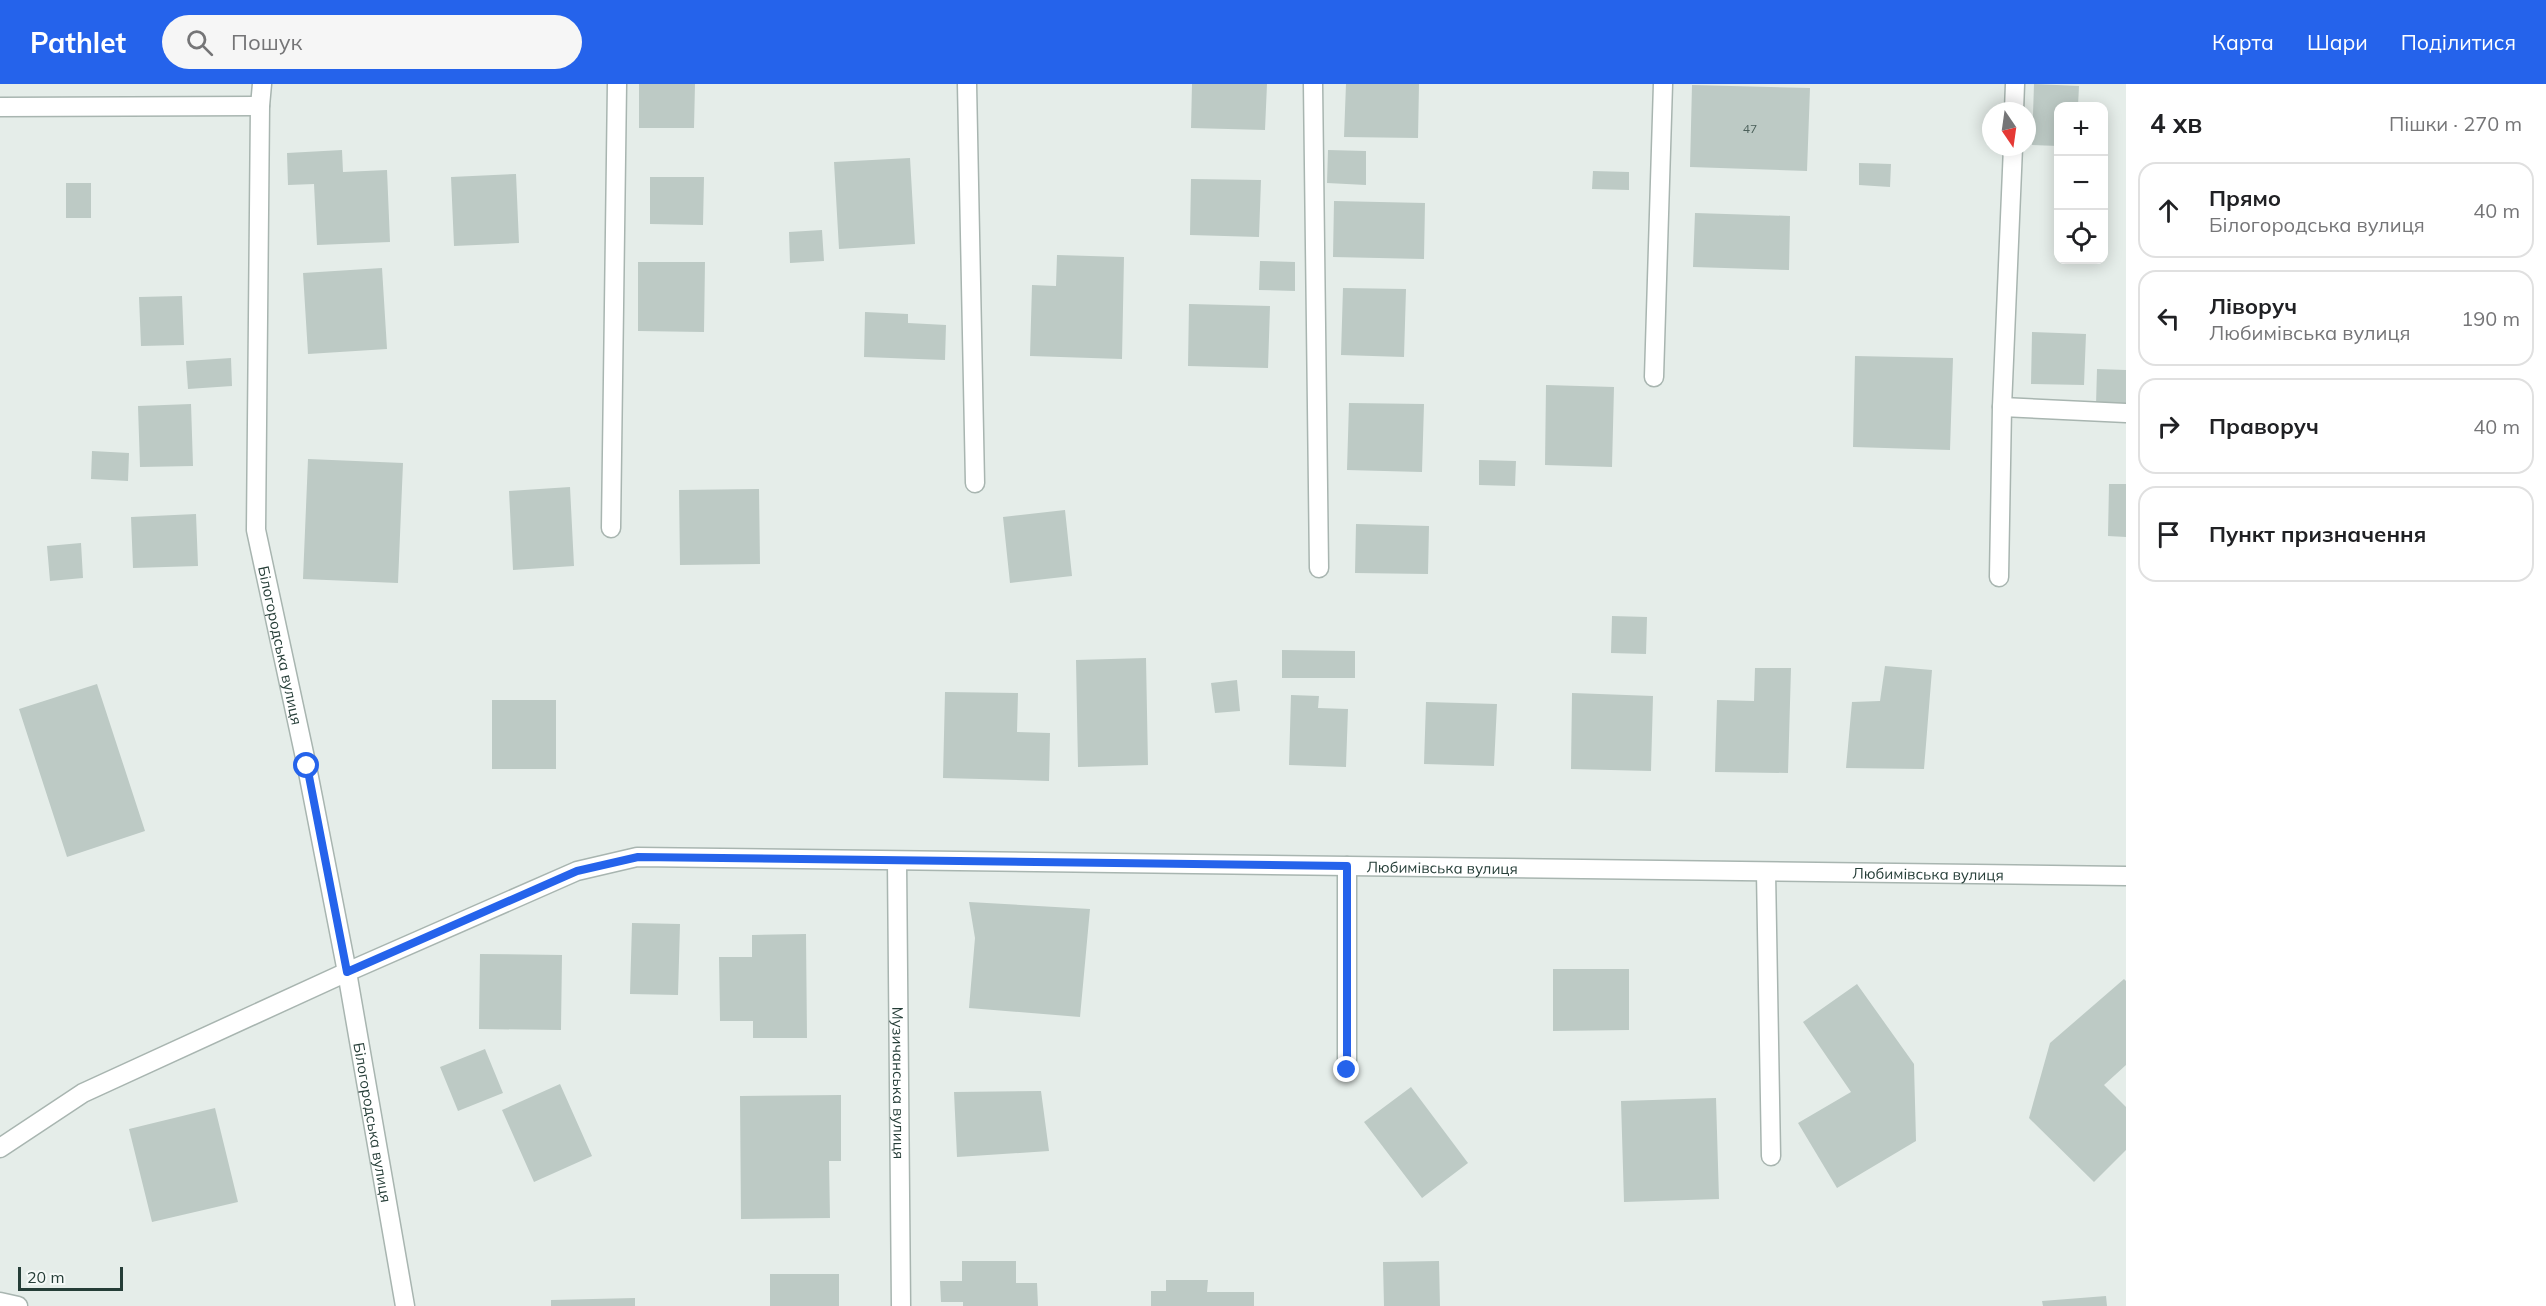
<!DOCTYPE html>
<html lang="uk">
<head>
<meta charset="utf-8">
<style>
  body { margin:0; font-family:Mulish,sans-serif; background:#f6f6f6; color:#202124 }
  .controls { position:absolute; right:18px; top:18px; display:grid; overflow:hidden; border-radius:12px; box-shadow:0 3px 15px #0003 }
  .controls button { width:54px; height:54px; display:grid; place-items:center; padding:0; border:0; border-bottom:2px solid #e0e0e0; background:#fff; color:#202124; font:30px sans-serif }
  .compass { position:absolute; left:1982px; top:18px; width:54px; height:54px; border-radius:50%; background:#fff; box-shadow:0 3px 15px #0003; rotate:167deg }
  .scale { position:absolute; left:18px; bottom:15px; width:105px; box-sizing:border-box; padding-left:6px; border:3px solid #253d37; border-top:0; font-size:16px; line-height:21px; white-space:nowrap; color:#253d37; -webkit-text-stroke:4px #f5f9f7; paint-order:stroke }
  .stop { position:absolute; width:18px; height:18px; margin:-14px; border:4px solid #2563eb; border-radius:50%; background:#fff }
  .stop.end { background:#2563eb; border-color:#fff; box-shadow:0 2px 6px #0008 }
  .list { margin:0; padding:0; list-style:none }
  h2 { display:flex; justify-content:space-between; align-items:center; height:78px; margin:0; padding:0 24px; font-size:26px }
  h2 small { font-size:20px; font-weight:400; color:#757577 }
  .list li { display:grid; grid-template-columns:39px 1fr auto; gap:18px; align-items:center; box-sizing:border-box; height:96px; margin:0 12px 12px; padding:0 12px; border:2px solid #e0e0e0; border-radius:18px }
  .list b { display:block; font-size:22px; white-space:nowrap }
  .list p { margin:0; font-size:20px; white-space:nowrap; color:#757577 }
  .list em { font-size:20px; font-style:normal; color:#757577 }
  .icon { flex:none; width:33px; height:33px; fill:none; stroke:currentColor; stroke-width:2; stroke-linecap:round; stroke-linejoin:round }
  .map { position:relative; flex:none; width:2126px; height:1222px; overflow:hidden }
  header { display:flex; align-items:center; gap:36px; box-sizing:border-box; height:84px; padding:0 30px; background:#2563eb; color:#fff }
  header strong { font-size:28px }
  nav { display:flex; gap:33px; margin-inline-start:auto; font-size:21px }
  .search { width:420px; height:54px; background:#f6f6f6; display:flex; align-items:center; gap:15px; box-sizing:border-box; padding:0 21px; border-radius:33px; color:#757577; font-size:22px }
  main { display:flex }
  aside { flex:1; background:#fff }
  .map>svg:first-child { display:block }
</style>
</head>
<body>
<header>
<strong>Pathlet</strong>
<div class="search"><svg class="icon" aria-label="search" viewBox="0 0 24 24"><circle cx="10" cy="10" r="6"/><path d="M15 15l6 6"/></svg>Пошук</div>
<nav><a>Карта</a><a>Шари</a><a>Поділитися</a></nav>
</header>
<main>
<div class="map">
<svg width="2126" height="1222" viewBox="0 0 2126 1222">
  <rect width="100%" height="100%" fill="#e5ede9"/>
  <path fill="#bdcac5" d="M639 0H695L694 44H639Z
    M1192 0H1267L1265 46 1191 44Z
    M1346 0H1419L1418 54 1344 53Z
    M2034 0 2079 2 2078 22H2058V62L2032 61Z
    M1692 1 1810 4 1807 87 1690 83Z
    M342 66 343 88 387 86 390 158 317 161 314 100 288 101 287 69Z
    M1328 66 1366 67V101L1327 99Z
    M910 74 915 160 839 165 834 78Z
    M1859 79 1891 80 1890 103 1859 101Z
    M1593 87 1629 88V106L1592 105Z
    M516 90 519 159 454 162 451 93Z
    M650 93H704L703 141 650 140Z
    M1191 95 1261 96 1259 153 1190 151Z
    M66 99H91V134H66Z
    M1334 117 1425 119 1424 175 1333 173Z
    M1695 129 1790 132 1789 186 1693 183Z
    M822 146 824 177 790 179 789 148Z
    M1057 171 1124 173 1122 275 1030 272 1032 201 1056 202Z
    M1260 177 1295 178V207L1259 206Z
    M638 178H705L704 248 638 247Z
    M382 184 387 265 308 270 303 189Z
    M1343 204 1406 205 1404 273 1341 271Z
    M182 212 184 261 141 262 139 213Z
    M1189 220 1270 222 1268 284 1188 282Z
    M865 228 908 230V239L946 241 945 276 864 273Z
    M2032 248 2086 250 2084 301 2031 300Z
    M1855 272 1953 274 1950 366 1853 363Z
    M231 274 232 302 188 305 186 277Z
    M2097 285 2126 286V322L2096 321Z
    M1546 301 1614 303 1612 383 1545 381Z
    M1349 319 1424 320 1422 388 1347 386Z
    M191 320 193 382 140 383 138 322Z
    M92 367 129 369 128 397 91 395Z
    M308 375 403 379 398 499 303 495Z
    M1479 376 1516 377 1515 402 1479 401Z
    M2109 400H2126V453L2108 452Z
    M570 403 574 482 513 486 509 407Z
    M759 405 760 480 680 481 679 406Z
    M1065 426 1072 492 1010 499 1003 433Z
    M196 430 198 482 133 484 131 433Z
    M1356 440 1429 442 1428 490 1355 489Z
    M81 459 83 494 50 497 47 462Z
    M1612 532 1647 533 1646 570 1611 569Z
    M1282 566 1355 567V594H1282Z
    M1146 574 1148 681 1078 683 1076 576Z
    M1885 582 1932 586 1924 685 1846 684 1852 618 1880 617Z
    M1755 584H1791L1788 689 1715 688 1717 616 1754 617Z
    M1237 596 1240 627 1215 629 1211 599Z
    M97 600 145 747 67 773 19 625Z
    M945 608 1018 609 1017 648 1050 649 1049 697 943 694Z
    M1572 609 1653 612 1651 687 1571 685Z
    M1291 611 1319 612 1318 624 1348 625 1346 683 1289 681Z
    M492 616H556V685H492Z
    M1426 618 1497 620 1494 682 1424 680Z
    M969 818 1090 825 1080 933 969 924 975 854Z
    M632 839 680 840 678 911 630 910Z
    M806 850 807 954H753V937H720L719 873H752V851Z
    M480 870 562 871 561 946 479 945Z
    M1553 885H1629V946L1553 947Z
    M2124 895 2126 897V981L2104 1001 2126 1023V1066L2094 1098 2029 1034 2050 959Z
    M1857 900 1914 980 1916 1057 1837 1104 1798 1039 1851 1008 1803 938Z
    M485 965 503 1009 458 1027 440 983Z
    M560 1000 592 1072 534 1098 502 1026Z
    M1411 1003 1468 1079 1422 1114 1364 1038Z
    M1041 1007 1049 1067 957 1073 954 1008Z
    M841 1011V1077H829L830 1134 741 1135 740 1012Z
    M1716 1014 1719 1115 1624 1118 1621 1017Z
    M215 1024 238 1118 152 1138 129 1045Z
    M962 1177H1016V1199H1037L1038 1222H963V1218H941L940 1197H962Z
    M1439 1177 1440 1222H1384L1383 1178Z
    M770 1190H839V1222H770Z
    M1166 1196H1208L1207 1208H1254V1222H1151V1207H1166Z
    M2106 1212 2107 1222H2043L2042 1217Z
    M635 1214V1222H551V1216Z"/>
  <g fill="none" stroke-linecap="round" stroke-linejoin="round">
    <g stroke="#a8b5b0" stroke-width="21">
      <path id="lane" d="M1766 788 1771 1072
        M1347 986V782"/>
    </g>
    <g stroke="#a8b5b0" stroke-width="21">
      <g id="street">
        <path id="s1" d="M262 0 260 22 256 446 307 683 347 888 405 1222"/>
        <path d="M967 0 975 399"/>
        <path d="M1313 0 1319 484"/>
        <path d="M0 23 260 22"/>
        <path d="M2014 27 2015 0"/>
        <path d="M1654 293 1663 0"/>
        <path d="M2002 323 2126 329"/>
        <path d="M611 444 617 0"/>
        <path d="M1999 493 2002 323 2013 63"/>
        <path id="s2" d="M897 777 901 1222"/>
        <path id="s3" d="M0 1064 83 1009 347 888 577 787 637 773 2126 792"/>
        <path d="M0 1218 18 1222"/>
      </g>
    </g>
    <use href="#lane" stroke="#fff" stroke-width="18"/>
    <use href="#street" stroke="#fff" stroke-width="18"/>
  </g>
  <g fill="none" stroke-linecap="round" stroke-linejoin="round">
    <path stroke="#2563eb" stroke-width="8" d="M307 682 347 888 577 787 638 773 1347 782V986"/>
  </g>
  <g text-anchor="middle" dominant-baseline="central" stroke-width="4.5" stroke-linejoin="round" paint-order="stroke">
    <g font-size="12" fill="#4b605a">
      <text x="1750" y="44">47</text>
    </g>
    <g font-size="15" fill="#253d37" stroke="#f5f9f7">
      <text stroke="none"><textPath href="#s1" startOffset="564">Білогородська вулиця</textPath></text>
      <text stroke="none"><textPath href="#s3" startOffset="1508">Любимівська вулиця</textPath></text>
      <text stroke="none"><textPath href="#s3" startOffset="1994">Любимівська вулиця</textPath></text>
      <text stroke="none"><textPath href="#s2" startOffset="222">Музичанська вулиця</textPath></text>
      <text stroke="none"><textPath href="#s1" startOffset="1050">Білогородська вулиця</textPath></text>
    </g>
  </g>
</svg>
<div class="controls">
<button>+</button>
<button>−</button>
<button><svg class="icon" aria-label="locate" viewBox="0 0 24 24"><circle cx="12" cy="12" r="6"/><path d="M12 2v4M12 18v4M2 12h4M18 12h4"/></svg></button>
</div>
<svg class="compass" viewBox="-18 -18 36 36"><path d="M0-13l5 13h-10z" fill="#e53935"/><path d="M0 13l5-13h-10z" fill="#757577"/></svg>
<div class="scale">20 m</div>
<div class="stop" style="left:307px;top:682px"></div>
<div class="stop end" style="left:1347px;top:986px"></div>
</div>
<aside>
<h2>4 хв<small>Пішки · 270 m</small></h2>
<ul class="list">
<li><svg class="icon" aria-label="ahead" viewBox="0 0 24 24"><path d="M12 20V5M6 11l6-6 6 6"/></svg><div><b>Прямо</b><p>Білогородська вулиця</p></div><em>40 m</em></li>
<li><svg class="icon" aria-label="left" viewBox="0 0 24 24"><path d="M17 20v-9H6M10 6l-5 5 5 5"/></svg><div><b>Ліворуч</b><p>Любимівська вулиця</p></div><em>190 m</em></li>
<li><svg class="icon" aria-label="right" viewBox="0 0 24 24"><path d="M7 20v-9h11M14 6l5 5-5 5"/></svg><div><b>Праворуч</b></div><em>40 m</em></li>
<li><svg class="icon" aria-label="arrive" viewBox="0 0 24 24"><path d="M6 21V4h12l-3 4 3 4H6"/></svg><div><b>Пункт призначення</b></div></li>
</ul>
</aside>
</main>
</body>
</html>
